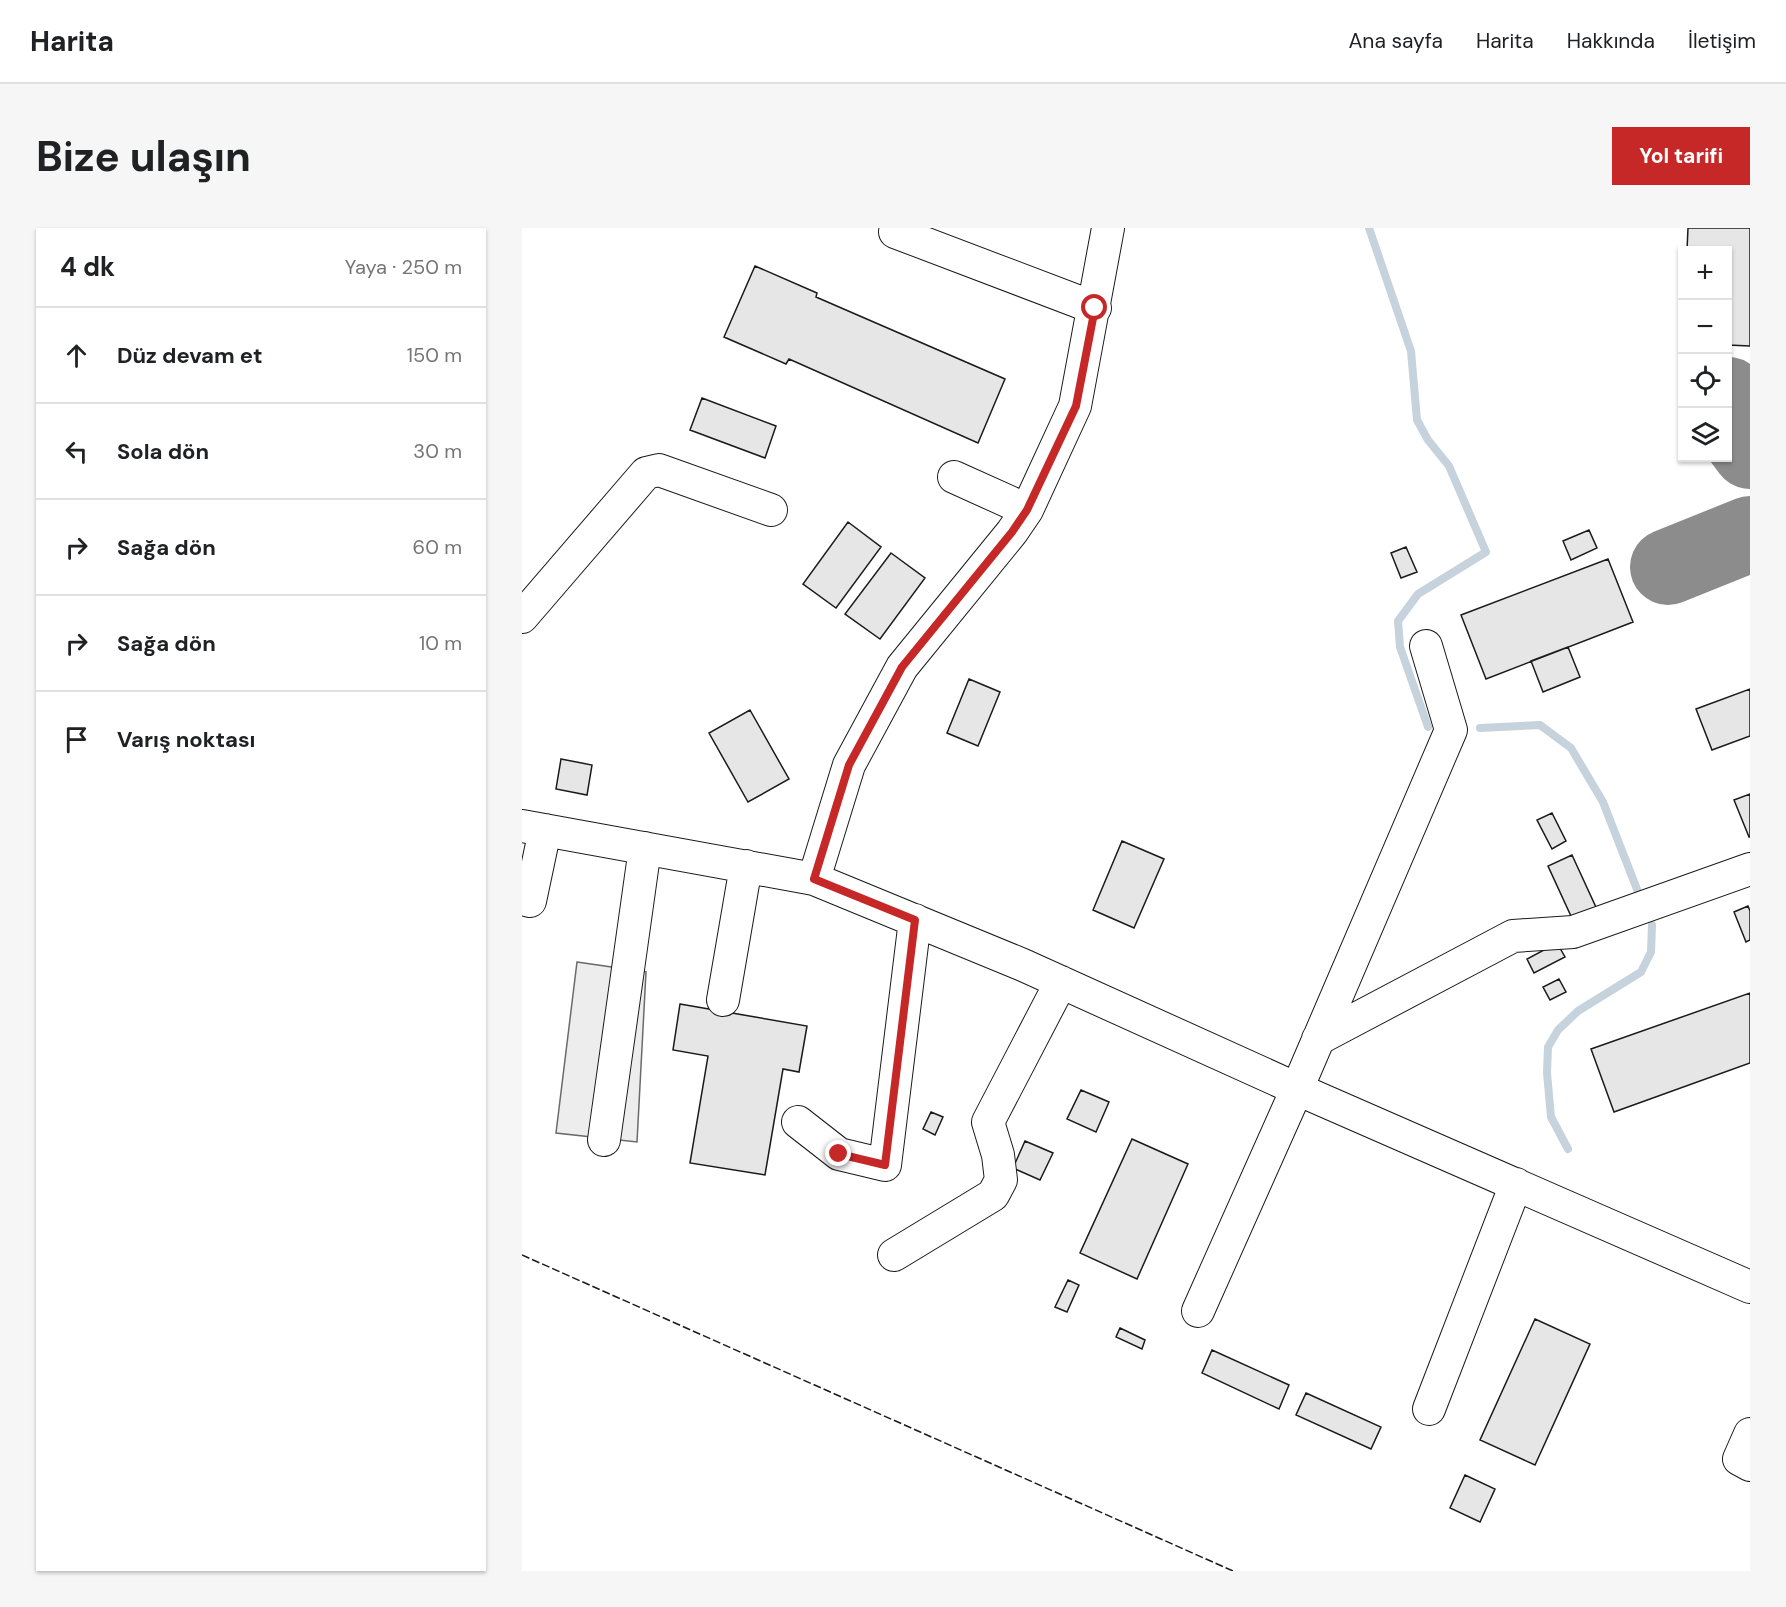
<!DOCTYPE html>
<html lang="tr">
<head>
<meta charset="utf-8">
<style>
  body { margin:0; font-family:"DM Sans",sans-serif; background:#f6f6f6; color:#202124 }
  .controls { position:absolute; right:18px; top:18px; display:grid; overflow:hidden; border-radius:0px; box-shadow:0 2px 4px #0004 }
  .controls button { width:54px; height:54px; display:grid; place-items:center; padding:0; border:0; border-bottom:2px solid #e0e0e0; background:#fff; color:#202124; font:30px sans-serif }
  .stop { position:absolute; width:18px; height:18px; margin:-14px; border:4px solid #c62828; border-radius:50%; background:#fff }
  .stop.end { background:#c62828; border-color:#fff; box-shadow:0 2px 6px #0008 }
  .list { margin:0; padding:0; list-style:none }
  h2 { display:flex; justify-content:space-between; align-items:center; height:78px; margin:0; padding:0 24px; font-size:26px }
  h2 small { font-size:20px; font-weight:400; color:#757577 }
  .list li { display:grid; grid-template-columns:39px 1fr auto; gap:18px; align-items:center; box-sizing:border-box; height:96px; padding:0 24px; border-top:2px solid #e0e0e0 }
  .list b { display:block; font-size:22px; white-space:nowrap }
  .list em { font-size:20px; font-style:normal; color:#757577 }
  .icon { flex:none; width:33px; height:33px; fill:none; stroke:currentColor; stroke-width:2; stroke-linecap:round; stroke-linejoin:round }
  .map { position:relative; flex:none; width:1228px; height:1343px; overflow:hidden; border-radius:0px }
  header { display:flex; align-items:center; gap:36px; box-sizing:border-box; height:84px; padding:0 30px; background:#fff; border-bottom:2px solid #e0e0e0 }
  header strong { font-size:28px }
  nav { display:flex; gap:33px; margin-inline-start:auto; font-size:21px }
  .intro { display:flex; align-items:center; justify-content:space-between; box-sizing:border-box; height:144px; padding:0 36px }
  h1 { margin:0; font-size:42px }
  .button { padding:15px 27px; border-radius:0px; background:#c62828; color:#fff; font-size:21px; font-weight:700 }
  main { display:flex; gap:36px; padding:0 36px }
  aside { flex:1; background:#fff; border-radius:0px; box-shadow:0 2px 4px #0004 }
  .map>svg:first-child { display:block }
</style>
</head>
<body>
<header>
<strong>Harita</strong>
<nav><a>Ana sayfa</a><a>Harita</a><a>Hakkında</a><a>İletişim</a></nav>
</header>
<div class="intro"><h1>Bize ulaşın</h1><a class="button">Yol tarifi</a></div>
<main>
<aside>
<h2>4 dk<small>Yaya · 250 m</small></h2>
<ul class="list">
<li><svg class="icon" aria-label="ahead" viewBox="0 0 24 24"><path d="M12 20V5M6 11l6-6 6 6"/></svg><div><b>Düz devam et</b></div><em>150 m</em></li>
<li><svg class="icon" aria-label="left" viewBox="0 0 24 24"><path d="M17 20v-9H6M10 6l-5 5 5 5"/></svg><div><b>Sola dön</b></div><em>30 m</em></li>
<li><svg class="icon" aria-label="right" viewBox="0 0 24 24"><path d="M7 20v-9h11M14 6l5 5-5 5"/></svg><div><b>Sağa dön</b></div><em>60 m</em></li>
<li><svg class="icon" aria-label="right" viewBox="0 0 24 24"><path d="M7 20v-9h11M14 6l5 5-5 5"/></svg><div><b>Sağa dön</b></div><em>10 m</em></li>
<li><svg class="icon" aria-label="arrive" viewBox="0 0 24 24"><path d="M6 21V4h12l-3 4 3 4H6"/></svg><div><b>Varış noktası</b></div></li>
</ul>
</aside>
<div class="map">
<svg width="1228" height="1343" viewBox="0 0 1228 1343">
  <rect width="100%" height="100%" fill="#fff"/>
  <path fill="#ededed" stroke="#6a6a6a" stroke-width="1.5" d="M55 734 124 744 115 914 34 905Z"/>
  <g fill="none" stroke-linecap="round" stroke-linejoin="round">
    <path stroke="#c6d2dc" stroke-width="8" d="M847 0 889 123 895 192 906 212 927 238 964 324 896 366 876 393 878 419 906 499
      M958 500 1018 497 1049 520 1081 574 1118 669
      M1046 921 1029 889 1025 845 1026 819 1036 802 1056 783 1119 744 1129 724 1130 697"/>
    <path stroke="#8c8c8c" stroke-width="76" d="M1206 167 1214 204 1228 223
      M1146 339 1228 306"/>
  </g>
  <path fill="#e6e6e6" stroke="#1a1a1a" stroke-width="1.5" d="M1166 0H1228V118L1206 117V22H1165Z
    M233 38 295 65 294 69 483 151 456 215 267 131 264 136 202 109Z
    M180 170 254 198 243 230 168 202Z
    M326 294 359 319 314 380 281 356Z
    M1067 302 1075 320 1049 332 1041 313Z
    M884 319 895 344 879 350 869 325Z
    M369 325 403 350 358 411 323 386Z
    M1086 331 1111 394 964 451 939 387Z
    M1046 419 1058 449 1021 464 1009 433Z
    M447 451 478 464 456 518 425 505Z
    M1228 461V508L1190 522 1174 481Z
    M228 482 267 551 226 574 187 505Z
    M39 531 70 537 65 567 34 561Z
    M1228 566V609H1227L1212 572Z
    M1030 585 1044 613 1030 621 1015 592Z
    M600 613 642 631 612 700 571 682Z
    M1050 627 1078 688 1054 699 1026 638Z
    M1226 678 1228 683V712L1224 714 1212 684Z
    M1035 715 1043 729 1012 745 1005 731Z
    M1037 751 1044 764 1028 772 1021 759Z
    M1228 765V835L1092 884 1069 821Z
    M158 776 285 798 277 844 261 841 243 947 168 935 186 828 151 822Z
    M559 862 587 874 574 904 545 891Z
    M409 884 421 889 413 907 401 901Z
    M610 911 666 936 615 1051 558 1025Z
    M503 913 531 925 518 952 491 940Z
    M546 1052 557 1057 545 1084 533 1079Z
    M1013 1091 1068 1116 1013 1237 958 1212Z
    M598 1100 623 1112 620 1121 594 1109Z
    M690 1122 767 1157 757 1181 680 1145Z
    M784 1165 859 1199 849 1221 774 1187Z
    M943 1247 973 1261 958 1294 928 1280Z"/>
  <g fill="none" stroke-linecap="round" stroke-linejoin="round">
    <g stroke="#1a1a1a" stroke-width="34">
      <path id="minor" d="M373 4 573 80
        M432 249 505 282
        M0 389 124 245 137 242 249 282
        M0 598 292 651 501 737 775 861 1228 1059
        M292 651 327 537 380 439 490 304 505 282 553 178 586 0
        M0 671 8 673 23 602
        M201 772 224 638
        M796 811 991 708 1051 704 1228 641
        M276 894 317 926 363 937 393 692
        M82 912 123 620
        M372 1027 471 967 479 952 476 927 466 894 539 754
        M676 1083 775 861 929 502 904 418
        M907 1181 994 956
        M1228 1206 1217 1231 1228 1237"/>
    </g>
    <use href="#minor" stroke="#fff" stroke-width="32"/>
    <path stroke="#1a1a1a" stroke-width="1.5" stroke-dasharray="8 3" stroke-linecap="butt" d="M0 1027 711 1343"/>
  </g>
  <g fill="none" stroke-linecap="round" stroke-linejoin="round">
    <path stroke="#c62828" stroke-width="8" d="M317 926 363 937 393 692 292 651 327 537 380 439 490 304 505 282 554 178 573 80"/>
  </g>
</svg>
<div class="controls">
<button>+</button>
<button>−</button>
<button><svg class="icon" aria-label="locate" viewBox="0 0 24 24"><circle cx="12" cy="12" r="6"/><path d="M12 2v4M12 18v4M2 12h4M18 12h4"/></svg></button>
<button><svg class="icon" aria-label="layers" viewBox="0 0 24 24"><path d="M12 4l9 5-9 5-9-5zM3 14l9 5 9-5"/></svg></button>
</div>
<div class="stop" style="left:573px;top:80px"></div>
<div class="stop end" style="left:317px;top:926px"></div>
</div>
</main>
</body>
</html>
